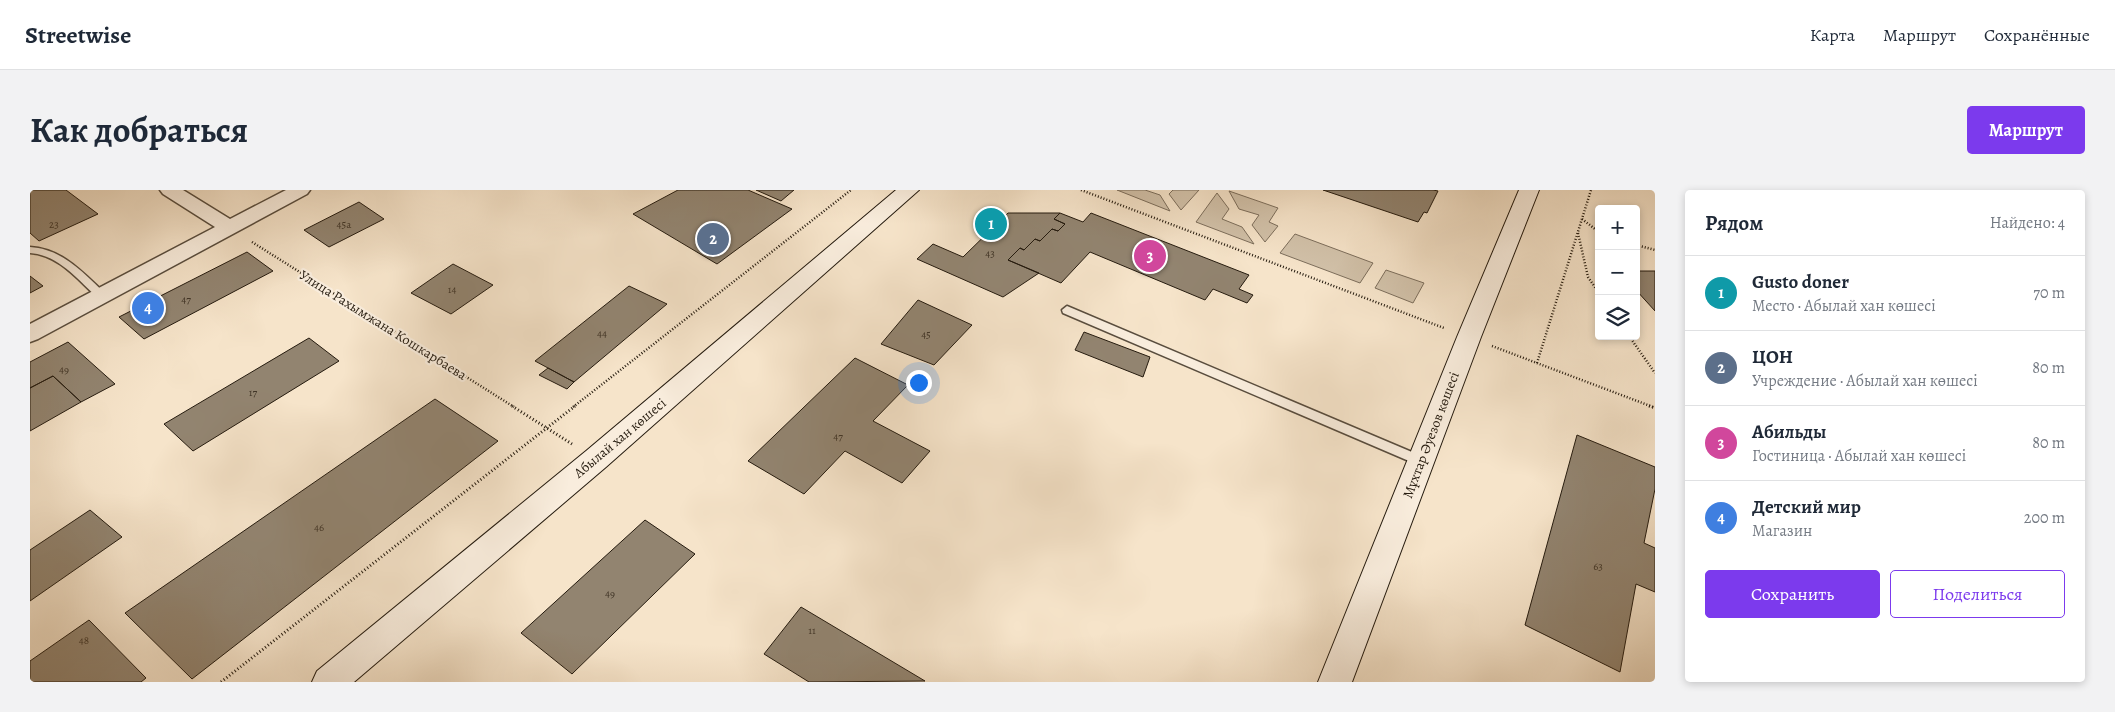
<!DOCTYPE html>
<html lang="ru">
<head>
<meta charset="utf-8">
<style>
  body { margin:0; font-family:Alegreya,serif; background:#f2f2f3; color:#1f2937 }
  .controls { position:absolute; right:15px; top:15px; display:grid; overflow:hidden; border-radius:5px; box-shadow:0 2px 8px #0003 }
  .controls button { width:45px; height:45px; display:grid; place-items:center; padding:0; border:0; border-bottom:1px solid #e0e1e3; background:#fff; color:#1f2937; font:25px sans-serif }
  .you { position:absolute; left:888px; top:192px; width:18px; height:18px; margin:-12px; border:4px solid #fff; border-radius:50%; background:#1a73e8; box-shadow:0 0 0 8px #1a73e833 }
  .badge { display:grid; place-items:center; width:32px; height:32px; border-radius:50%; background:#7c3aed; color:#fff; font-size:16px; font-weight:700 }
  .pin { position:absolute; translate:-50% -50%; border:2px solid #fff; box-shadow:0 1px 5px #0006 }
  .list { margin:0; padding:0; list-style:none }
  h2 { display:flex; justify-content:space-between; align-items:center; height:65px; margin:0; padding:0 20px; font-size:21px }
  h2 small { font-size:16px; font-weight:400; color:#747a83 }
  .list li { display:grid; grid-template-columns:32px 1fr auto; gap:15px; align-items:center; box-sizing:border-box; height:75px; padding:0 20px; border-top:1px solid #e0e1e3 }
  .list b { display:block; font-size:19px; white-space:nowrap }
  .list p { margin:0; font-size:16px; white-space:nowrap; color:#747a83 }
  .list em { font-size:16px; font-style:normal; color:#747a83 }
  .actions { display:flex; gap:10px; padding:15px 20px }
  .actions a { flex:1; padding:11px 0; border:1px solid #7c3aed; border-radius:5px; text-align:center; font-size:18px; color:#7c3aed }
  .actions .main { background:#7c3aed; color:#fff }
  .icon { flex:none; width:28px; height:28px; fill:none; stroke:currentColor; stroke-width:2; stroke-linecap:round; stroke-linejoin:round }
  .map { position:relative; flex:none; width:1625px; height:492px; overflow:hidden; border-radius:5px }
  header { display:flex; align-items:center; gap:30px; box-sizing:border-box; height:70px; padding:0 25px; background:#fff; border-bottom:1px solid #e0e1e3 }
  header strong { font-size:24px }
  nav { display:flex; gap:28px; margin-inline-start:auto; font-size:18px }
  .intro { display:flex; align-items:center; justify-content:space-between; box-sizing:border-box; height:120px; padding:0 30px }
  h1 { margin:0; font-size:35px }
  .button { padding:12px 22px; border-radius:5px; background:#7c3aed; color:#fff; font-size:18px; font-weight:700 }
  main { display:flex; gap:30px; padding:0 30px }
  aside { flex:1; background:#fff; border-radius:5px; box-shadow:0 2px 8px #0003 }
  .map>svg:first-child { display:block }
</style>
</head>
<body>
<header>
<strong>Streetwise</strong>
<nav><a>Карта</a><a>Маршрут</a><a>Сохранённые</a></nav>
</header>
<div class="intro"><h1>Как добраться</h1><a class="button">Маршрут</a></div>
<main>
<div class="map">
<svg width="1625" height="492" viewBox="0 0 1625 492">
  <rect width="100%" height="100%" fill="#f6e4ca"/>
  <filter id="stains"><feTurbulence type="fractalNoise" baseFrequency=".004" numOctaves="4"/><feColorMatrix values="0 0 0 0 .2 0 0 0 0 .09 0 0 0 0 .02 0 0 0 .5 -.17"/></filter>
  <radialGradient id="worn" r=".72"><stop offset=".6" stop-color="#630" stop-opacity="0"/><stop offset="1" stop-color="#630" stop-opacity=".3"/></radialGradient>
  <path fill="#d2c2aa" stroke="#7c6e5c" d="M1087 0H1115L1130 5 1140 21Z
    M1143 0H1169L1151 20 1139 4Z
    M1199 1 1248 18 1239 32 1248 36 1235 52 1222 35 1229 25 1209 19Z
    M1187 3 1199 19 1192 29 1212 37 1224 54 1166 32Z
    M1265 44 1343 73 1330 93 1250 63Z
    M1356 80 1394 93 1383 113 1345 98Z"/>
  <path fill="#928470" stroke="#251b0f" d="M0 0H36L68 24 9 51 0 43Z
    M648 0H718L762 19 687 74 603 24Z
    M726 0H764L751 11Z
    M1293 0H1403L1408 1 1397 23 1394 22 1388 32Z
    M329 12 354 29 299 57 274 40Z
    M978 23H1030L1024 29 1035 34 1028 41 1022 39 1010 51 1005 49 994 60 990 58 978 70 1009 83 973 107 887 69 903 54 933 67Z
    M1030 23 1053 32 1061 23 1219 85 1209 99 1223 105 1217 113 1183 99 1175 110 1060 62 1031 93 978 70 990 58 994 60 1005 49 1010 51 1022 39 1028 41 1035 34 1024 29Z
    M962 26 971 30 959 41 952 38Z
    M217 62 243 81 114 149 89 127Z
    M423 74 463 95 421 124 381 103Z
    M1606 81H1625V121L1606 100Z
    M0 86 13 96 0 103Z
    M599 96 637 114 544 192 505 171Z
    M888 110 942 135 904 175 851 154Z
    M1054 142 1120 167 1113 187 1045 160Z
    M279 148 309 171 163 261 134 234Z
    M38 152 85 194 51 212 23 186 0 198V172Z
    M825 168 878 195 843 231 900 261 872 293 815 261 774 304 718 271Z
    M518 178 544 192 537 199 509 185Z
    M23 186 51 212 0 241V198Z
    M405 209 468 251 162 489 95 423Z
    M1547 245 1625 277V299L1614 353 1625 358V402L1606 394 1590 482 1495 435Z
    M60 320 92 347 0 411V360Z
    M615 330 665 364 542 484 491 443Z
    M771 417 895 491 779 492 734 464Z
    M59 430 116 488 111 492H0V471Z"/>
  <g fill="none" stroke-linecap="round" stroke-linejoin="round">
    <g stroke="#594d3e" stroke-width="3">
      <path id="lane" d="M0 57C33 59 53 83 76 104L77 106 76 108H68C48 90 29 65 0 63Z
        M1037 116 1396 268 1397 271 1396 274H1386L1033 123 1032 120Z"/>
    </g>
    <g stroke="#594d3e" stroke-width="3">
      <path id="street" d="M130 0H153L200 29 256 0H280L277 4 8 149 0 152V134L185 37 133 4Z"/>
    </g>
    <g stroke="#251b0f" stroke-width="2">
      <path id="secondary" d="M866 0H889L576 277 324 492H282L287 481 556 261Z
        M1489 0H1509L1451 147 1322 492H1288L1427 147Z"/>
    </g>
    <path stroke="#251b0f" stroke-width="2.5" stroke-dasharray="1 2" stroke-linecap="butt" d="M1051 0 1414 138
      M1552 29 1569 42
      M1548 43 1558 87 1569 103
      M222 52 484 217
      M1606 55 1625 60
      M1599 146 1625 183
      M1462 156 1623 217
      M1507 173 1561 0
      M543 217 821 0"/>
    <path stroke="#251b0f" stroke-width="3" stroke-dasharray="1 2.5" stroke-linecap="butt" d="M482 216 542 254
      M1619 216 1625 218
      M191 492 545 216"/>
    <use href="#lane" fill="#f9eddd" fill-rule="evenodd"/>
    <use href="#street" fill="#f9eddd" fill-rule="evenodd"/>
    <use href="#secondary" fill="#f9eddd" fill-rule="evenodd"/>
  </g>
  <g text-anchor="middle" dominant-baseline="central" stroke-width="4.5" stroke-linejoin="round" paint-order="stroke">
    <g font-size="11" fill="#403527">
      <text x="24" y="34">23</text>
      <text x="314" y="34">45а</text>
      <text x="960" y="63">43</text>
      <text x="422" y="99">14</text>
      <text x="156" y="109">47</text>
      <text x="572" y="143">44</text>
      <text x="896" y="144">45</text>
      <text x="34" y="179">49</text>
      <text x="223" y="202">17</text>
      <text x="808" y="246">47</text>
      <text x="289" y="337">46</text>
      <text x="1568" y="376">63</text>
      <text x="580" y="403">49</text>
      <text x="782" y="440">11</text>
      <text x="54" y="450">48</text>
    </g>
    <g font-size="14" fill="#251b0f" stroke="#f9eddd">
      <text transform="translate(353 135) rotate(32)">Улица Рахымжана Кошкарбаева</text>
      <text transform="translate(1401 245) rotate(-69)">Мұхтар Әуезов көшесі</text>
      <text transform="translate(590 248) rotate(-40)">Абылай хан көшесі</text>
    </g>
  </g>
  <rect width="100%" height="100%" filter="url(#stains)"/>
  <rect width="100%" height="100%" fill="url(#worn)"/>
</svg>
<div class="controls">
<button>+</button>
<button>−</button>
<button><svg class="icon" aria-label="layers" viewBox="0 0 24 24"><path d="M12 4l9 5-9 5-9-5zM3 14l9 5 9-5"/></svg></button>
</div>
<div class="you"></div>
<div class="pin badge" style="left:961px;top:34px;background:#0f9aa8">1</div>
<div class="pin badge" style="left:683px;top:49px;background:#5c6f8a">2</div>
<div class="pin badge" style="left:1120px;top:66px;background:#d1479c">3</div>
<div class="pin badge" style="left:118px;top:118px;background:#3f7fe0">4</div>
</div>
<aside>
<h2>Рядом<small>Найдено: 4</small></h2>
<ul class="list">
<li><span class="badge" style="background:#0f9aa8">1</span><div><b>Gusto doner</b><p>Место · Абылай хан көшесі</p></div><em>70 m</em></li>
<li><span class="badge" style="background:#5c6f8a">2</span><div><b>ЦОН</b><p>Учреждение · Абылай хан көшесі</p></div><em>80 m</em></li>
<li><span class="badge" style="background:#d1479c">3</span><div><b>Абильды</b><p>Гостиница · Абылай хан көшесі</p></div><em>80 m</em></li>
<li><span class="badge" style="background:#3f7fe0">4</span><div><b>Детский мир</b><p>Магазин</p></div><em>200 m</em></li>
</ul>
<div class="actions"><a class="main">Сохранить</a><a>Поделиться</a></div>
</aside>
</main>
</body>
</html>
